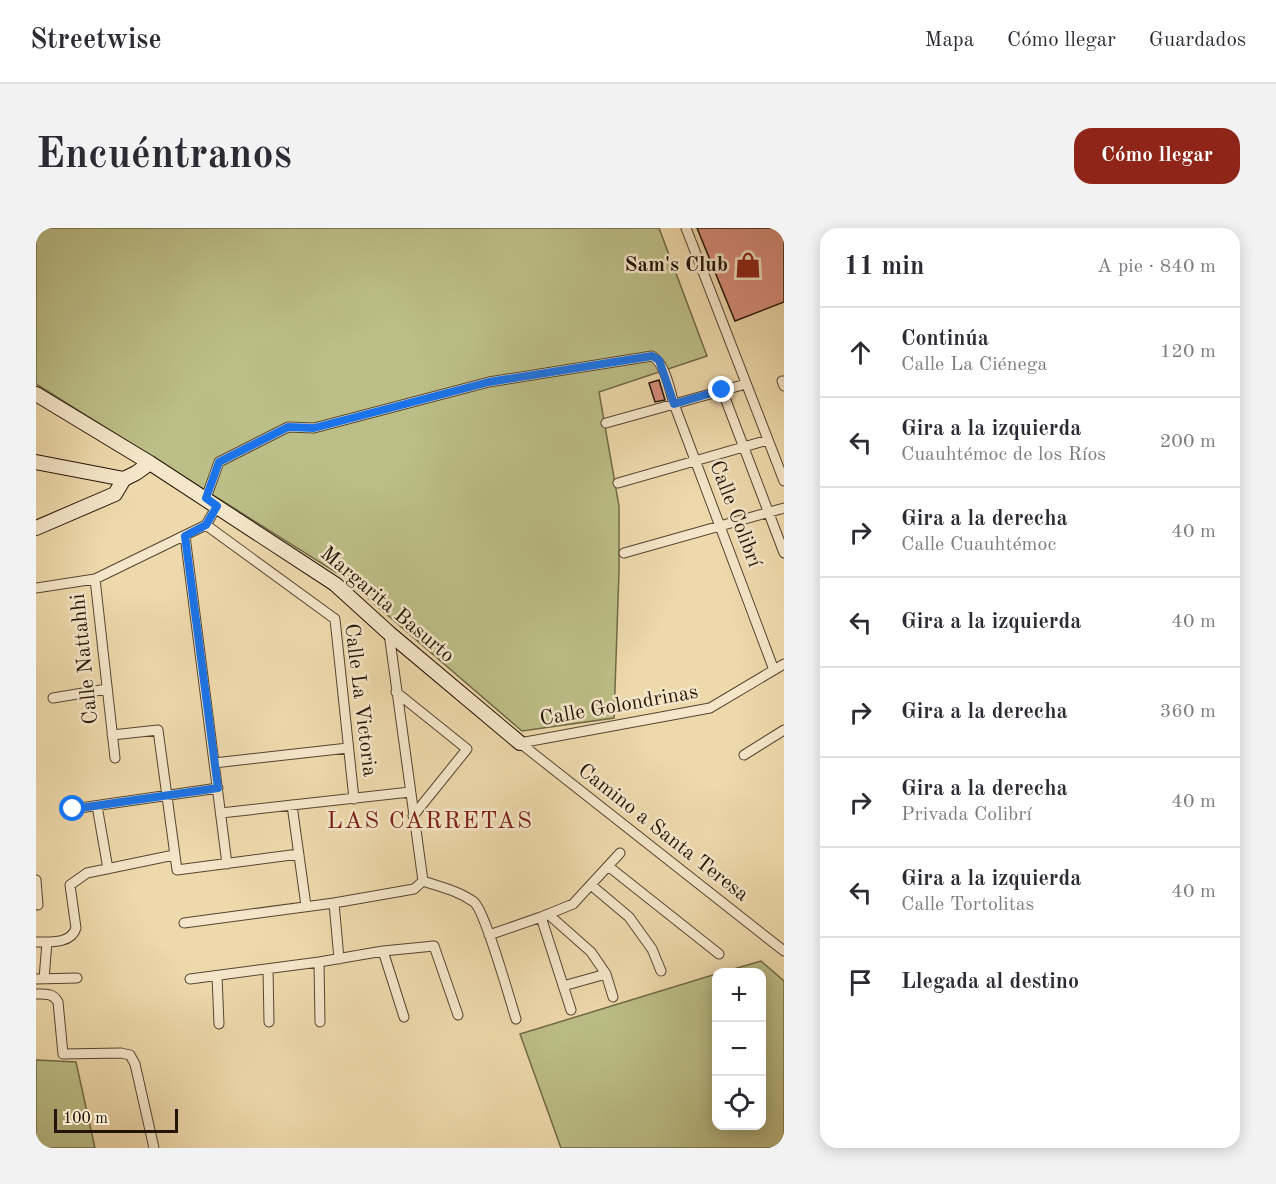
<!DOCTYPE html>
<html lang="es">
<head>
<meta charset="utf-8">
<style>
  body { margin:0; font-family:"Old Standard TT",serif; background:#f2f2f3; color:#2b2b33 }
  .controls { position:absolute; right:18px; bottom:18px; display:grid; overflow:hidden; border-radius:12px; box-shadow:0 3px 15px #0003 }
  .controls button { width:54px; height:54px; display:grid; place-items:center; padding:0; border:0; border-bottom:2px solid #e1e1e2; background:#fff; color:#2b2b33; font:30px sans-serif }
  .scale { position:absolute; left:18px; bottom:15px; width:124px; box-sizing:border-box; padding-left:6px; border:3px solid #231406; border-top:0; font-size:16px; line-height:21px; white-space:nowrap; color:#231406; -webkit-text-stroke:4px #f4e6c9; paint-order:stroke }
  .stop { position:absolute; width:18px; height:18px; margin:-14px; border:4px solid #1a73e8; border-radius:50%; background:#fff }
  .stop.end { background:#1a73e8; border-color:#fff; box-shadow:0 2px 6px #0008 }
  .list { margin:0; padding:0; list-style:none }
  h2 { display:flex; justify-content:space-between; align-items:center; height:78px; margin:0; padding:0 24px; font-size:26px }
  h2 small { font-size:20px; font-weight:400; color:#7c7c81 }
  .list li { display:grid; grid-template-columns:39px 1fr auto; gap:18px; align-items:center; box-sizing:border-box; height:90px; padding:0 24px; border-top:2px solid #e1e1e2 }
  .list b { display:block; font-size:22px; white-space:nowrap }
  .list p { margin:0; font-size:20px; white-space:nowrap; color:#7c7c81 }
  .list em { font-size:20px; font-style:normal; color:#7c7c81 }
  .icon { flex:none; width:33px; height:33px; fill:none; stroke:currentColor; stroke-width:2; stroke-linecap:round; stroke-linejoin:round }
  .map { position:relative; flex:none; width:748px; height:920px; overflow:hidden; border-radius:18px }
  header { display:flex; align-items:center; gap:36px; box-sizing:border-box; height:84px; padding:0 30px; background:#fff; border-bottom:2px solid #e1e1e2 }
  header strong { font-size:28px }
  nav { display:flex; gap:33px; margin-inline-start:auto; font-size:21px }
  .intro { display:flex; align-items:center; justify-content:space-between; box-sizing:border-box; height:144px; padding:0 36px }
  h1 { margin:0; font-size:42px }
  .button { padding:15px 27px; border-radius:18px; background:#8f2418; color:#fff; font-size:21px; font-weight:700 }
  main { display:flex; gap:36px; padding:0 36px }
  aside { flex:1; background:#fff; border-radius:18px; box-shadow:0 3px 15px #0003 }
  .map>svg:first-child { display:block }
</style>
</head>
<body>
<header>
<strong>Streetwise</strong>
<nav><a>Mapa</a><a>Cómo llegar</a><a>Guardados</a></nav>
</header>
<div class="intro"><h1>Encuéntranos</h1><a class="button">Cómo llegar</a></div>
<main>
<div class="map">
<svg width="748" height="920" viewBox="0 0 748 920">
  <rect width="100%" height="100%" fill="#eed9ac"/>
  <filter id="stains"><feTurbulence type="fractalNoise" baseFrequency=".00333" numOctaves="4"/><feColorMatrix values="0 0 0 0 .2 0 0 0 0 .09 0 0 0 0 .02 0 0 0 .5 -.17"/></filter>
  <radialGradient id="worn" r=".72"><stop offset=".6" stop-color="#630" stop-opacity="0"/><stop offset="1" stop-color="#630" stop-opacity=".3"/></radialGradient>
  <path fill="#bcbe87" stroke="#706946" stroke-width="1.5" d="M0 0H623L671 128 563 164 583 278V343L578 490 486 503 306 348 0 156Z
    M725 733 748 753V920H525L484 806 680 746V898H726V744H687Z
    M0 832 40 834 59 920H0Z"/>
  <path fill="#d98e7d" stroke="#231406" stroke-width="1.5" d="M661 0H748V74L699 93Z
    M623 152 629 172 619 174 613 155Z"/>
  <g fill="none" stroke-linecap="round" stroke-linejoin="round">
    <g stroke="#564530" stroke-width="11">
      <path id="street" d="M650 0 748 253
        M748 153H746L748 158
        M686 162 748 325
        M570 195 710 156
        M582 255 732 212
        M170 270 183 234 252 199 278 200 453 154 616 128C629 135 634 162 638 176L738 442
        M170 297 299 391 318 571
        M149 308 191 636
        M588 325 748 280
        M59 351 79 530
        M0 360 59 351 170 297 181 278
        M353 405 387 653C405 659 423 663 438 674 449 683 474 772 480 791
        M360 464 431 521 377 588
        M17 470 71 461
        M76 507 122 502 141 642 263 626
        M484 515 748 723
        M484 515 674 480 748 436
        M708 527 748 502
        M178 535 312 520
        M256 577 270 678
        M61 578 72 641
        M37 581 182 560
        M185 585 374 564
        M572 638 683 726
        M0 652 2 677
        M555 657 593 689 616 721 625 743
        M298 675 303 731
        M512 686 555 724 570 746 577 769
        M505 689 535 782
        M148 695 298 675 378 661 387 653
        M453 707 505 689 537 676 584 625
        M0 714C14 714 35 716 40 700L34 657 51 645 138 627
        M347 723 368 789
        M283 734 284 794
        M232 741 233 794
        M181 748 183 796
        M0 751 41 750
        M8 751 11 714
        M154 751 283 734 347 723 398 718 422 787
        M527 758 570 746
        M0 766C10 766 17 765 22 774L27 826 85 825 94 827 99 836 118 920"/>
    </g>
    <g stroke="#231406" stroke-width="16">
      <path id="secondary" d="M0 166 114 235 299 356 353 405 484 515
        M0 234 88 251 100 245 114 235
        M0 300 79 266 88 251"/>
    </g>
    <use href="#street" stroke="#f4e6c9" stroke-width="9"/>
    <use href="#secondary" stroke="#f4e6c9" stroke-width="14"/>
  </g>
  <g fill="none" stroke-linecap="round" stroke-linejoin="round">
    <path stroke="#1a73e8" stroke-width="8" d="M37 581 182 560 149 308 170 297 181 278 170 270 183 234 252 199 278 200 453 154 616 128 623 132 638 176 686 162"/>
  </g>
  <defs>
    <g id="shop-bare" transform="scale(2.07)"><path d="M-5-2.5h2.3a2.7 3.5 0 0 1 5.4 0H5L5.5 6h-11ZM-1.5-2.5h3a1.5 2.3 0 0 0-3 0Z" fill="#8f2418" stroke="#f4e6c9" stroke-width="2.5" paint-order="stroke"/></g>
  </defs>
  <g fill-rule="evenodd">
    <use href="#shop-bare" x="712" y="37"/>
  </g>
  <g text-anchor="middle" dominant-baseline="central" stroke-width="5" stroke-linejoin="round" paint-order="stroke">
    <g font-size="21" font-weight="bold" fill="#231406" stroke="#f4e6c9" text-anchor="end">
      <text x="692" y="37">Sam's Club</text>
    </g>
    <g font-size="21" fill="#231406" stroke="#f4e6c9">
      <text transform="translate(699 286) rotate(69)">Calle Colibrí</text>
      <text transform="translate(351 377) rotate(40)">Margarita Basurto</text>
      <text transform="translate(49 431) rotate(-96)">Calle Nattahhi</text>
      <text transform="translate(324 472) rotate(83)">Calle La Victoria</text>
      <text transform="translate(583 478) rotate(-10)">Calle Golondrinas</text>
      <text transform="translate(627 605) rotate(38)">Camino a Santa Teresa</text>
    </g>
    <g font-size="24" letter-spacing="1.5" fill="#7a1f14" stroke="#f4e6c9">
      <text x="394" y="594">LAS CARRETAS</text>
    </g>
  </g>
  <rect width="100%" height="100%" filter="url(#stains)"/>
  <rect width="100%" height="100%" fill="url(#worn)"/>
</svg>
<div class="controls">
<button>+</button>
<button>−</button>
<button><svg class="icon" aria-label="locate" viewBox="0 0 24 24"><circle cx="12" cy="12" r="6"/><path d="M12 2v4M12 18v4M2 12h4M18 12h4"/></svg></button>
</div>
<div class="scale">100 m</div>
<div class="stop" style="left:37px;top:581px"></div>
<div class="stop end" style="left:686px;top:162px"></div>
</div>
<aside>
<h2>11 min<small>A pie · 840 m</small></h2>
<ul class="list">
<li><svg class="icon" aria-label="ahead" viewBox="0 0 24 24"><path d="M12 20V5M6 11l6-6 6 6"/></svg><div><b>Continúa</b><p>Calle La Ciénega</p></div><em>120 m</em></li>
<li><svg class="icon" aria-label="left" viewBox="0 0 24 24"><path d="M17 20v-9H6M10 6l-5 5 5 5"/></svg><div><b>Gira a la izquierda</b><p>Cuauhtémoc de los Ríos</p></div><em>200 m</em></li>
<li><svg class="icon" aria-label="right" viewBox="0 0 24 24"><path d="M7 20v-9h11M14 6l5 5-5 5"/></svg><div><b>Gira a la derecha</b><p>Calle Cuauhtémoc</p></div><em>40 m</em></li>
<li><svg class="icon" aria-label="left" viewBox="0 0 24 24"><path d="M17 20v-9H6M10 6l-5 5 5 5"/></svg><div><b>Gira a la izquierda</b></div><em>40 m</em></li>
<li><svg class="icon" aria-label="right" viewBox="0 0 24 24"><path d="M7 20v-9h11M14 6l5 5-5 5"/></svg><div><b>Gira a la derecha</b></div><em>360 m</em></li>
<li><svg class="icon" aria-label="right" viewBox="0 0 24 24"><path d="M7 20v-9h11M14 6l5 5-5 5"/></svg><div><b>Gira a la derecha</b><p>Privada Colibrí</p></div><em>40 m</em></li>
<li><svg class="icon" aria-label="left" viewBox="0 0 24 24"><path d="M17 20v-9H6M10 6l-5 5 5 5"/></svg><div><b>Gira a la izquierda</b><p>Calle Tortolitas</p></div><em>40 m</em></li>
<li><svg class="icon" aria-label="arrive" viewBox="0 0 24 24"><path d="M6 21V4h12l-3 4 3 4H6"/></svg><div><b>Llegada al destino</b></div></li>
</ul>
</aside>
</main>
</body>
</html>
